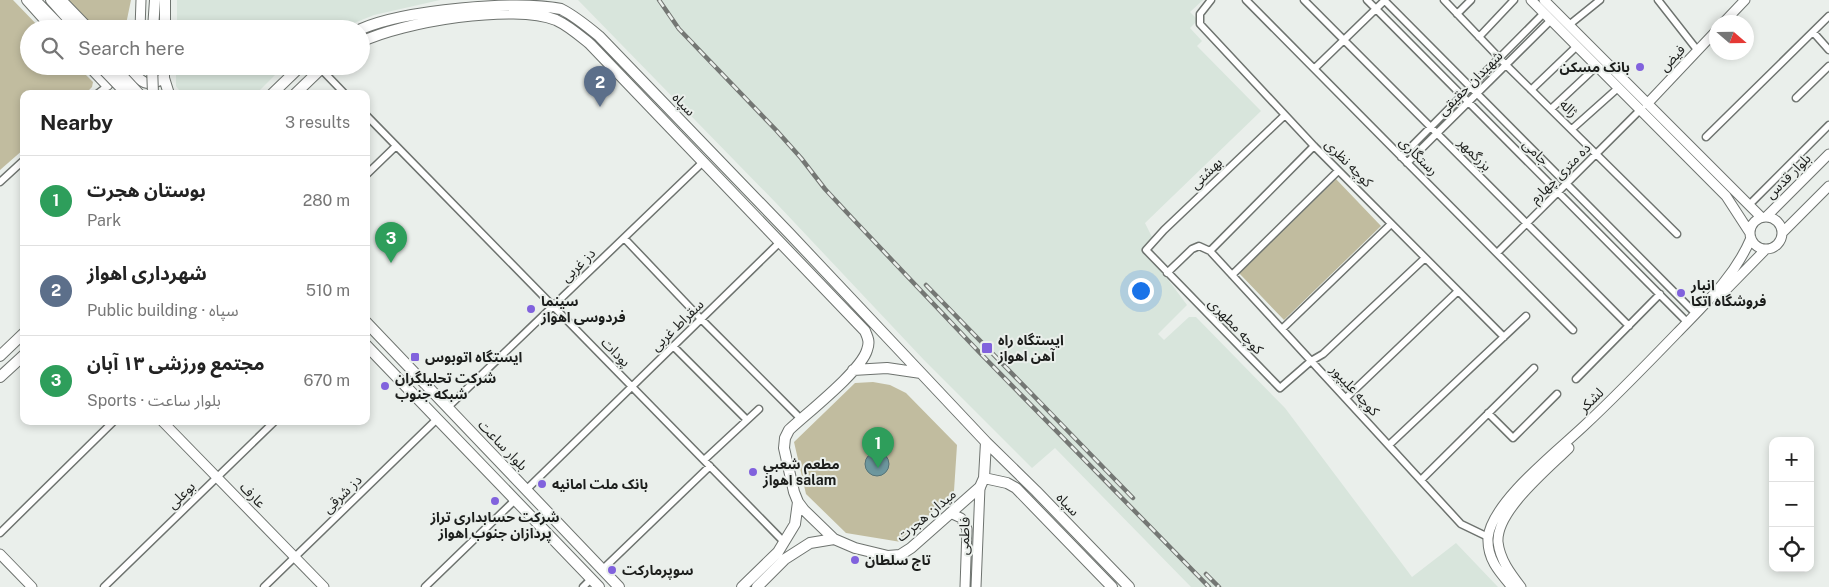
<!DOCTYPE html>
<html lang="en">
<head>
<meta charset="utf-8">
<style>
  body { margin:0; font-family:"Public Sans","Noto Sans Arabic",sans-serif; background:#f6f6f6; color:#222 }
  .controls { position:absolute; right:15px; bottom:15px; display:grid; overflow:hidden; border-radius:10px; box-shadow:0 2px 8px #0003 }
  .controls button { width:45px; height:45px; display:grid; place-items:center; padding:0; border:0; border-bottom:1px solid #e0e0e0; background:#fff; color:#222; font:25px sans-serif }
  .compass { position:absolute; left:1709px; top:15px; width:45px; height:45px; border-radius:50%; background:#fff; box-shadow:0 2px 8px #0003; rotate:110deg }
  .you { position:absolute; left:1140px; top:290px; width:18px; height:18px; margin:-12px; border:4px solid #fff; border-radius:50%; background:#1a73e8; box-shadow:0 0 0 8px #1a73e833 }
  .badge { display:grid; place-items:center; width:32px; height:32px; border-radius:50%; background:#8162dd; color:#fff; font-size:16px; font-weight:700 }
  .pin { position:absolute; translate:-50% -41px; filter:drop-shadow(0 1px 2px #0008) }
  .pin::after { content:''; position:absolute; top:26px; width:18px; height:15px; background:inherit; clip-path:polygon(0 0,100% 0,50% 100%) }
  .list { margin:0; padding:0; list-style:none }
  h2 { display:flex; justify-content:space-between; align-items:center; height:65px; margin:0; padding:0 20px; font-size:21px }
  h2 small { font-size:16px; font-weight:400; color:#767676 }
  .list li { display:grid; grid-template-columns:32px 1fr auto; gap:15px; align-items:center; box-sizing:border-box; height:90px; padding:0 20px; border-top:1px solid #e0e0e0 }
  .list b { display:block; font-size:19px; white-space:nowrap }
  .list p { margin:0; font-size:16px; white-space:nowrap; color:#767676 }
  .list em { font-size:16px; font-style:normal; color:#767676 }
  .icon { flex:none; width:28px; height:28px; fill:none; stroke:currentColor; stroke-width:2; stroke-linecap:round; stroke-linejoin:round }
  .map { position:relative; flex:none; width:1829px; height:587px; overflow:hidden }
  .search { position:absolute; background:#fff; box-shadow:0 2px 8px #0003; left:20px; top:20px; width:350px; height:55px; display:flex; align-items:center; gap:12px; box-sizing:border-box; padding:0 18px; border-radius:28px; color:#767676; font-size:19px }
  .panel { position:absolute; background:#fff; box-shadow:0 2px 8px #0003; left:20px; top:90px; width:350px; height:335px; border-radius:10px }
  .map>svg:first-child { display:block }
</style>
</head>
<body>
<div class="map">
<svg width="1829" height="587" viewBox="0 0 1829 587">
  <rect width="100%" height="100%" fill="#eaefeb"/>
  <path fill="#d8e5dc" d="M177 0H440L374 15 339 29H177Z
    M578 0H1203L1190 12 1198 20 1190 28 1202 41 1197 46 1261 111 1145 223 1152 237 1141 250H1146L1187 305 1158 334 1164 340 1189 317H1196L1285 408 1412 577 1456 543 1498 587H1191L1055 448 1032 468 924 360 777 204Z
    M176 66H284L256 94H182L176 86Z"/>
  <path fill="#c1bc9f" d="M0 0H13L41 29H29V66H77L93 82 92 87 85 94H24V149L0 170Z
    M68 0H131L125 29H96Z
    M1336 179 1381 226 1284 320 1239 273Z
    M873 382 890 385 906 393 957 445 954 491 901 542 846 533 806 494 794 442 855 383Z"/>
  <path fill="#6d979e" stroke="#557377" d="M865 464a12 12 0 1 1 24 0a12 12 0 1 1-24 0Z"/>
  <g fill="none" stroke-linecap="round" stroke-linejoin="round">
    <g stroke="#6e736f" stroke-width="9">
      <path id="street" d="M1211 0 1200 14V24L1314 146 1504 337
        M1246 0 1573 330
        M1304 0 1629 326
        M1367 0 1687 322
        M1384 0 1696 314
        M1444 0 1506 65 1677 234
        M1658 0 1698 51
        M1457 14 1471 0
        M1569 25 1600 0
        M1813 32 1829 50
        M1479 37 1514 0
        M320 68 345 94
        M1315 68 1385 0
        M1531 90 1577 46
        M97 94 109 85
        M1796 98 1829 66
        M1551 109 1597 66
        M366 115 784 542
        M1285 115 1164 230 1146 250 1280 388 1311 361 1323 354 1425 258
        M1572 129 1618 88
        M1706 137 1829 16
        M1401 157 1544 13
        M1407 163 1551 20
        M366 175 396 146
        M0 182 24 160
        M1749 205 1829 125
        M624 238 701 319 801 419
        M1210 251 1314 146
        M1497 253 1640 110
        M1167 273 1192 249 1199 246 1210 251 1461 524 1488 537
        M1232 275 1338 171
        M1282 329 1391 224
        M673 346 747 420
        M1576 379 1660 294
        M1346 398 1458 291
        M448 407 704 161
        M1488 413 1513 438 1557 394
        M1389 445 1526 316
        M704 460 759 409
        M1421 480 1534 368
        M526 490 780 242
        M0 533 114 421
        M602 570 710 466
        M104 587 275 421
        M264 587 437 419
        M425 587 515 500
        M583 587 591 579"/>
    </g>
    <g stroke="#6e736f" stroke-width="11">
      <path id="secondary" d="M1531 0 1726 196 1750 233
        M1544 0 1761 217
        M1724 22 1745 0
        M140 29 141 0
        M1647 104 1716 31
        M1766 217 1829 154
        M1750 233a16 16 0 1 1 32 0a16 16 0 1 1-32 0Z
        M1782 233 1829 186
        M1719 297 1766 249
        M162 421 324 587
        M950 513 961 518 967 529 965 587
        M0 554 32 587
        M976 587 980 487
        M1512 587C1499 572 1487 559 1488 538 1491 502 1560 449 1586 424 1617 395 1647 364 1677 333 1705 304 1735 276 1751 238
        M1521 587C1511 574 1500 560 1498 542 1496 511 1548 469 1569 448"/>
    </g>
    <g stroke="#6e736f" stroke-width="12">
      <path id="primary" d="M27 0 53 29
        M35 0 63 29
        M51 0 77 29
        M61 0 89 29
        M153 29 155 0
        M165 29V0
        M361 29C405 10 516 0 561 9 575 16 587 26 599 36L789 233 921 373
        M361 42C402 22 514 3 556 20 569 26 579 35 590 44L865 331C868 338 870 342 867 350 861 371 807 413 789 430L785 438 784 448 794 492 798 502 804 510 834 539 855 548 888 556 900 555 911 548 980 487 984 478 986 442 921 373 887 368 853 370
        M89 66 107 85
        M164 66V78L169 94
        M130 68C141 83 147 88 164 78
        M272 94 301 66
        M295 94 324 66
        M366 322 619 587
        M366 345 599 587
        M0 356 24 333
        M0 377 24 355
        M986 442 1036 491 1129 587
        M984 478 1007 483 1016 488 1112 587
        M742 587 778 552 795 524 798 502
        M757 587 785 559 810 543 834 539"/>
    </g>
    <use href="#street" stroke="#fff" stroke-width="6"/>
    <use href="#secondary" stroke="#fff" stroke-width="9"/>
    <use href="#primary" stroke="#fff" stroke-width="10"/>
    <g stroke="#747774" stroke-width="4.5">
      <path id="rail" d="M659 0 679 29 776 130 801 158 825 189 852 218 980 353 1209 587
        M926 285 1133 498
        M1206 574 1219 587"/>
    </g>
    <use href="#rail" stroke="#eaefeb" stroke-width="2.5" stroke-dasharray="8" stroke-linecap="butt"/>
    <g stroke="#6e736f" stroke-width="12" stroke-linecap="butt">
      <path id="primary-bridge" d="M100 66 127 94
        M113 66 139 94
        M152 66 153 94"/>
    </g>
    <use href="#primary-bridge" stroke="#fff" stroke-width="10"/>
  </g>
  <g fill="#8162dd" stroke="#eaefeb" stroke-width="2">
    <circle cx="1640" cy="67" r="5"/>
    <circle cx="1681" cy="293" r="5"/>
    <circle cx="531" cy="309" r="5"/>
    <rect x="981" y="342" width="12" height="12" rx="2.5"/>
    <rect x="410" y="352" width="10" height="10" rx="2.5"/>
    <circle cx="385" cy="386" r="5"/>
    <circle cx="753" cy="472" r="5"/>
    <circle cx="542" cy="484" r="5"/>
    <circle cx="495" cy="501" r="5"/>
    <circle cx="855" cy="560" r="5"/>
    <circle cx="612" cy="570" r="5"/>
  </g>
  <g text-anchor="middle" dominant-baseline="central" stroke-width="4" stroke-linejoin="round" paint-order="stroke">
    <g font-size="14" fill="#1c1e1c" stroke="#eaefeb">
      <text transform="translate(1672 58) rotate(-47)">فیض</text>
      <text transform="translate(1470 83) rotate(-45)">شهیدان حقیقی</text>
      <text transform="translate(684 104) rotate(46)">سپاه</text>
      <text transform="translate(1569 108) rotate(44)">ژاله</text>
      <text transform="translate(1536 152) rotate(45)">جامی</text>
      <text transform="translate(1475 154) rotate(45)">بزرگمهر</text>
      <text transform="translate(1419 156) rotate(45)">رستگاری</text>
      <text transform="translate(1349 163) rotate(45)">کوچه نظری</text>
      <text transform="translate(1206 173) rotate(-44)">بهشتی</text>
      <text transform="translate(1560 173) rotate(-45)">ده متری چهارم</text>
      <text transform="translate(1788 176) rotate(-45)">بلوار قدس</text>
      <text transform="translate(578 265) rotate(-44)">دز غربی</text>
      <text transform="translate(677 325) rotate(-44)">سقراط غربی</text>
      <text transform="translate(1236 326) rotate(46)">کوچه مطهری</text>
      <text transform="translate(616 352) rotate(45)">پودات</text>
      <text transform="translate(1355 390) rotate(47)">کوچه علیپور</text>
      <text transform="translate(1591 400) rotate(-45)">لشکر</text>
      <text transform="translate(503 445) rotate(46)">بلوار ساعت</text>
      <text transform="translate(342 494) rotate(-44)">دز شرقی</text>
      <text transform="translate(181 495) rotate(-44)">بوعلی</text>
      <text transform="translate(253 495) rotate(46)">عارف</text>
      <text transform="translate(1068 504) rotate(46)">سپاه</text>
      <text transform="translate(926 515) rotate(-40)">میدان هجرت</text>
      <text transform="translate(964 536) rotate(-88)">فاطمی</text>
    </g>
    <g font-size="14" font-weight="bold" fill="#1c1e1c" stroke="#eaefeb" text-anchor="start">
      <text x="1630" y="67" text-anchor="end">بانک مسکن</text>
      <text x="1691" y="285">انبار<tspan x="1691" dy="16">فروشگاه اتکا</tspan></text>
      <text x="541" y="301">سینما<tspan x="541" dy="16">فردوسی اهواز</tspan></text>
      <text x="998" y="340">ایستگاه راه<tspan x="998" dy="16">آهن اهواز</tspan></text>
      <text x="425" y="357">ایستگاه اتوبوس</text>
      <text x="395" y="378">شرکت تحلیلگران<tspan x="395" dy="16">شبکه جنوب</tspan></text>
      <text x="763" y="464">مطعم شعبي<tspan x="763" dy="16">اهواز salam</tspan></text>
      <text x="552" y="484">بانک ملت امانیه</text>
      <text x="495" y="517" text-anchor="middle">شرکت حسابداری تراز<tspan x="495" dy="16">پردازان جنوب اهواز</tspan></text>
      <text x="865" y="560">تاج سلطان</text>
      <text x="622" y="570">سوپرمارکت</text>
    </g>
  </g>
</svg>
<div class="controls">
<button>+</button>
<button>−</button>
<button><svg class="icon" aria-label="locate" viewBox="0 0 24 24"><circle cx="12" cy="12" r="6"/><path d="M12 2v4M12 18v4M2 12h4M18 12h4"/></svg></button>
</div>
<svg class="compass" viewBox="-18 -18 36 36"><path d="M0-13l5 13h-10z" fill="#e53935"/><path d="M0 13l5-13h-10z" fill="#767676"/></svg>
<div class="you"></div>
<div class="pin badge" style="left:878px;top:468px;background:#2e9e5b">1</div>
<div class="pin badge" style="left:600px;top:107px;background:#5c6f8a">2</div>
<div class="pin badge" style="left:391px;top:263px;background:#2e9e5b">3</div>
<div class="search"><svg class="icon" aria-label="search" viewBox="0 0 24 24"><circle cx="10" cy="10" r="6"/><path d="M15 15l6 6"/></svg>Search here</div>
<section class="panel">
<h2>Nearby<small>3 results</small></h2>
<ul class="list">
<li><span class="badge" style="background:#2e9e5b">1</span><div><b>بوستان هجرت</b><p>Park</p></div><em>280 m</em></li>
<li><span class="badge" style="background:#5c6f8a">2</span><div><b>شهرداری اهواز</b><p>Public building · سپاه</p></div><em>510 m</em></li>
<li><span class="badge" style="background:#2e9e5b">3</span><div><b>مجتمع ورزشی ۱۳ آبان</b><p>Sports · بلوار ساعت</p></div><em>670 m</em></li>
</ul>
</section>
</div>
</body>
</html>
